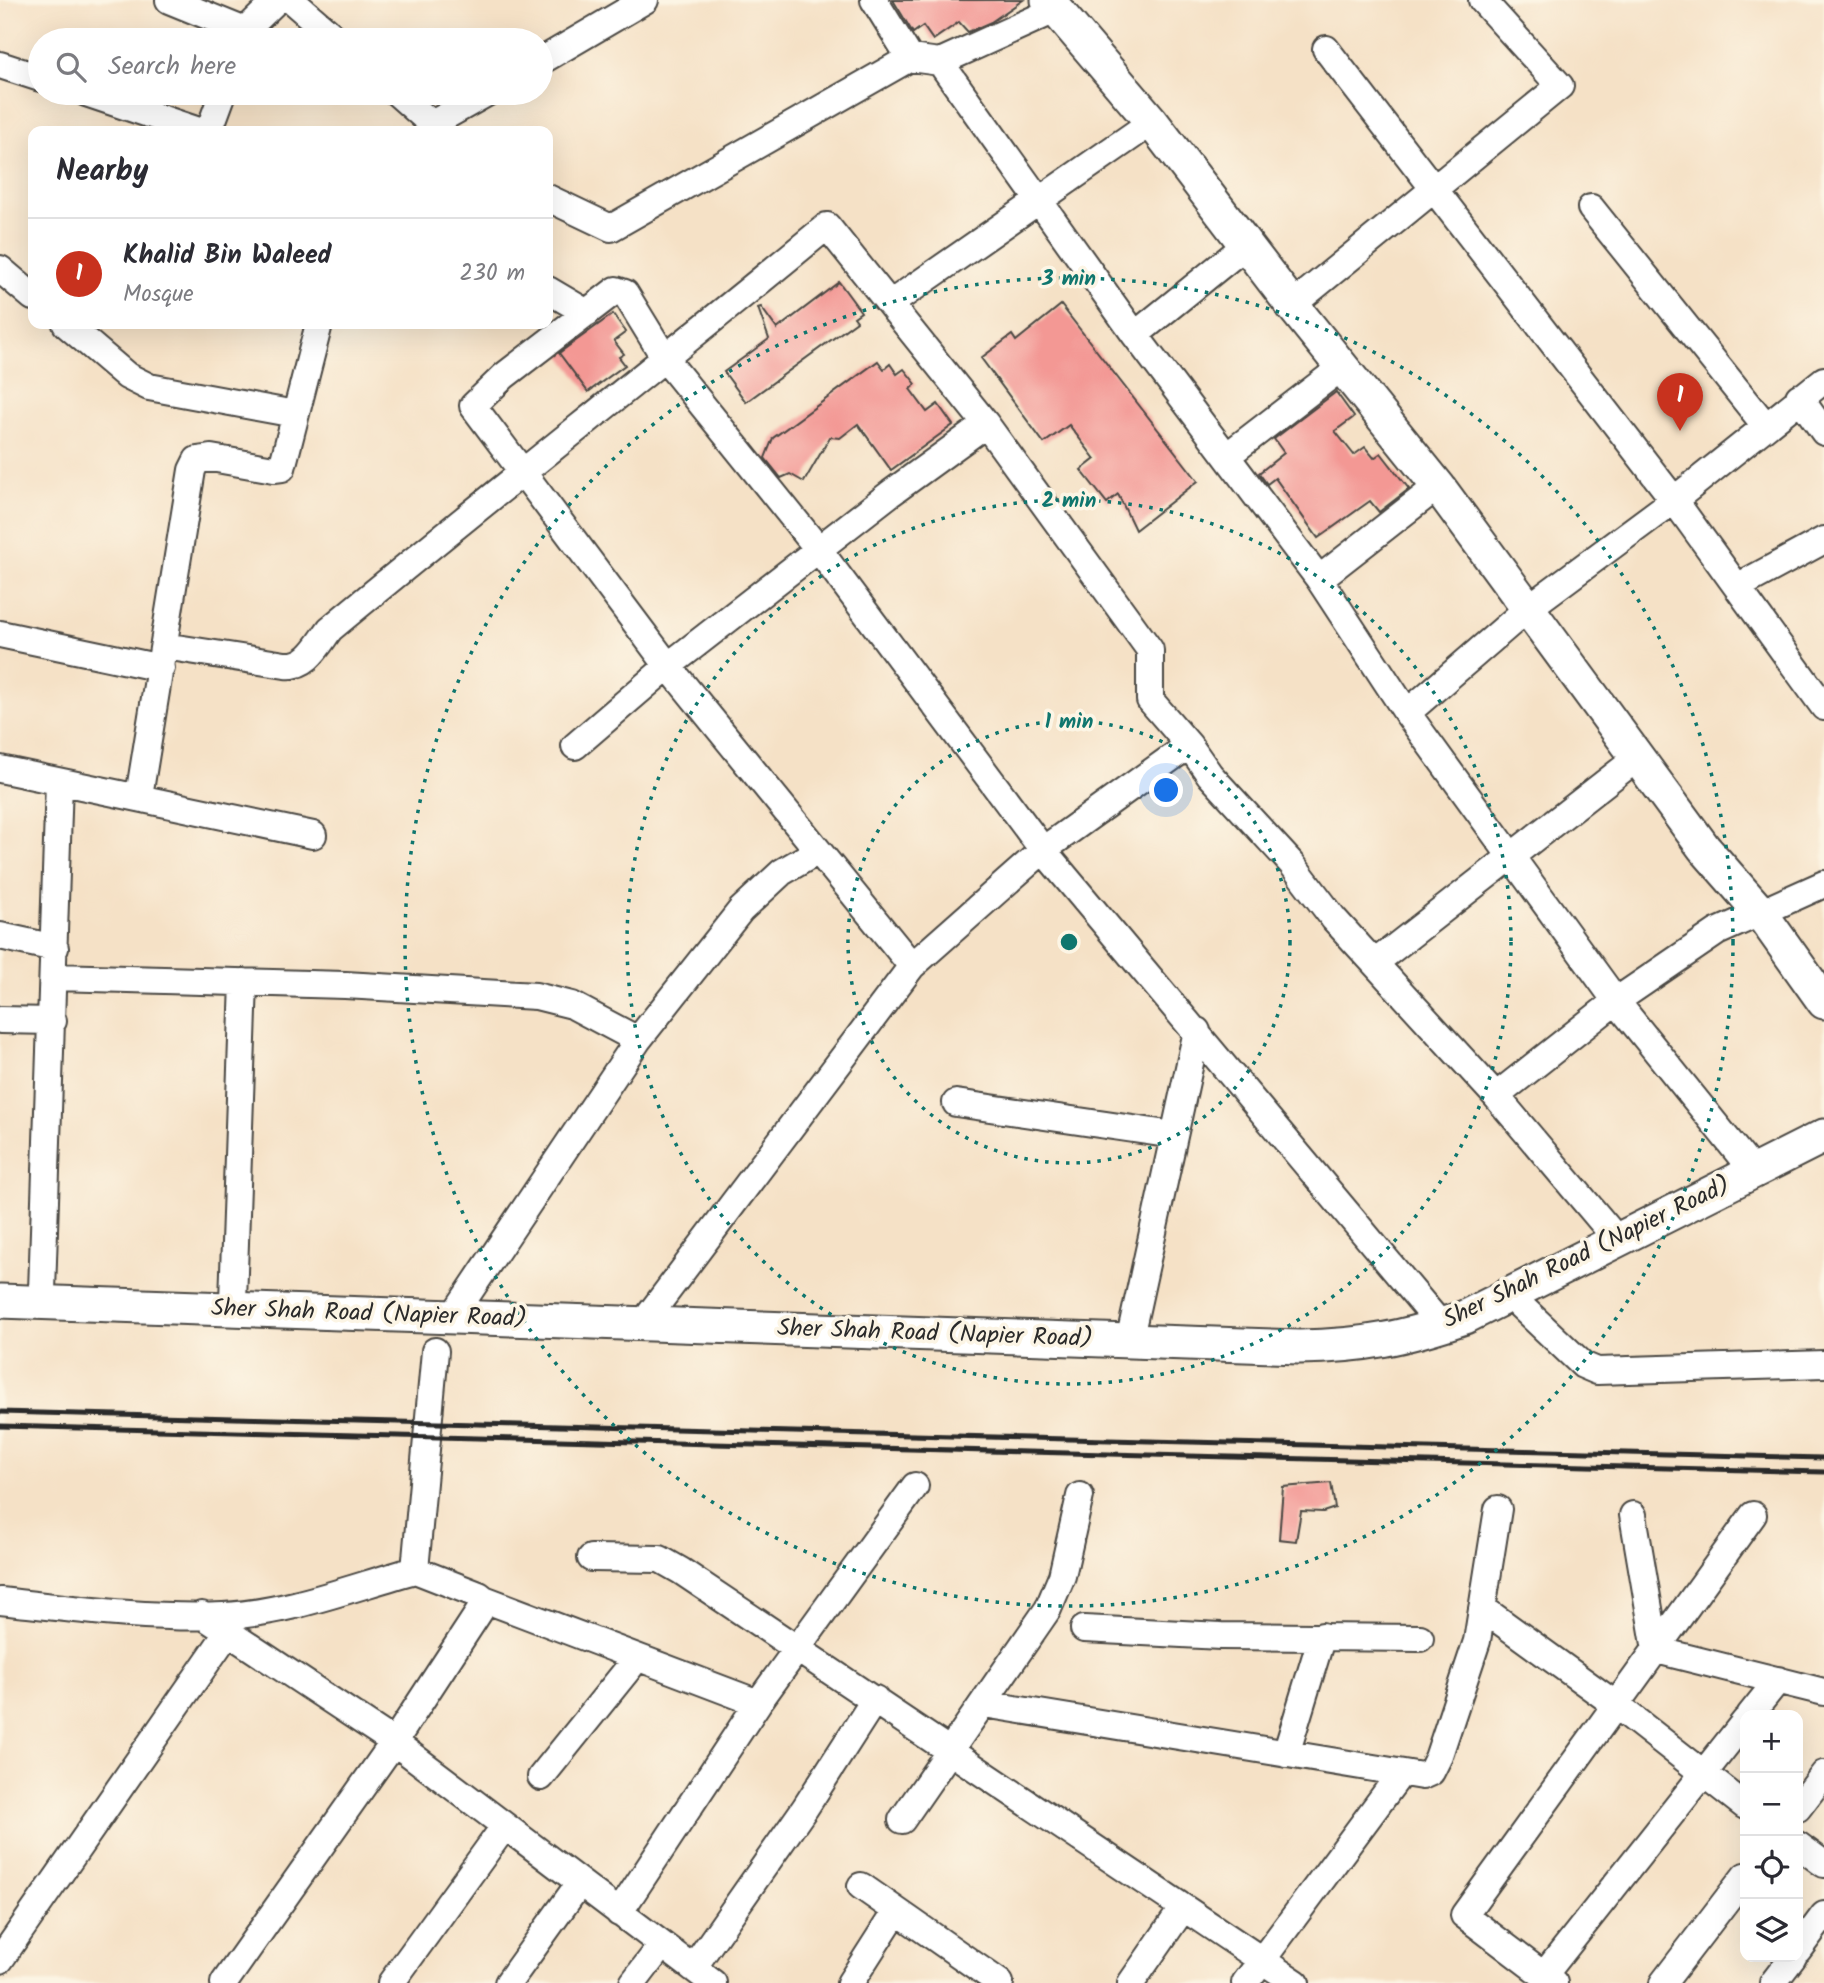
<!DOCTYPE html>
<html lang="en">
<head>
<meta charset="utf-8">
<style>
  body { margin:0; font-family:Kalam,sans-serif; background:#f2f2f3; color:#2b2b33 }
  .controls { position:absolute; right:21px; bottom:21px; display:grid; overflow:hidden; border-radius:14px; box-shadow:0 7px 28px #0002 }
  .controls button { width:63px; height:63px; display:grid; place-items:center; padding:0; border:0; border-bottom:2px solid #e1e1e2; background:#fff; color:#2b2b33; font:35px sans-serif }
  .you { position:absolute; left:1167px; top:791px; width:24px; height:24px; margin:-18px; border:5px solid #fff; border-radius:50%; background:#1a73e8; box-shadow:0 0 0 10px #1a73e833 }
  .badge { display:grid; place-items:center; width:46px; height:46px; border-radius:50%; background:#c8321e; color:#fff; font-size:23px; font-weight:700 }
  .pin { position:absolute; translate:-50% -58px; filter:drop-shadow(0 2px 4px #0008) }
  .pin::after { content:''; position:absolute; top:37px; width:24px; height:21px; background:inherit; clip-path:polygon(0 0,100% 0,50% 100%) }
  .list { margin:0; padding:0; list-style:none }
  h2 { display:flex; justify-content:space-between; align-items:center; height:91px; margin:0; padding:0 28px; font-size:30px }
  h2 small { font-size:23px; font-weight:400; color:#7c7c81 }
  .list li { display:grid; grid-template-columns:46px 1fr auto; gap:21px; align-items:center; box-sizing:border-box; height:112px; padding:0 28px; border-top:2px solid #e1e1e2 }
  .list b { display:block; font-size:26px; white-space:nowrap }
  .list p { margin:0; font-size:23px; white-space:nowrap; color:#7c7c81 }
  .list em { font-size:23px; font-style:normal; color:#7c7c81 }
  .icon { flex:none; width:38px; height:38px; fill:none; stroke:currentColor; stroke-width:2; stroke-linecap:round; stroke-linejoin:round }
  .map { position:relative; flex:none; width:1824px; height:1983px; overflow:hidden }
  .search { position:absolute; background:#fff; box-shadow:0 7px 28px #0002; left:28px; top:28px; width:525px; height:77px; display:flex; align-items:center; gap:18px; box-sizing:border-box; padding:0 24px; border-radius:38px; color:#7c7c81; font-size:26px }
  .panel { position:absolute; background:#fff; box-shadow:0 7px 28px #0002; left:28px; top:126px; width:525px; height:203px; border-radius:14px }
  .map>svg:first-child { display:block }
</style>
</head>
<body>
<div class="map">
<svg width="1824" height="1983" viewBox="0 0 1824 1983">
  <rect width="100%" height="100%" fill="#fcf5e5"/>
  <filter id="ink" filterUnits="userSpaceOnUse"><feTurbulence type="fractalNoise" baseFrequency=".0143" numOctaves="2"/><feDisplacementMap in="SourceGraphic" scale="14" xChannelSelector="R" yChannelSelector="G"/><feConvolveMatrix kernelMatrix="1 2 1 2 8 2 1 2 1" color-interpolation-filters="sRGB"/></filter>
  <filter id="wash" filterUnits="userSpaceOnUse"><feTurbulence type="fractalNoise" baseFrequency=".00686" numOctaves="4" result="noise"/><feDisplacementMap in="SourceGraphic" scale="28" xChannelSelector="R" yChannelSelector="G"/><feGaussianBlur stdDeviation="1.57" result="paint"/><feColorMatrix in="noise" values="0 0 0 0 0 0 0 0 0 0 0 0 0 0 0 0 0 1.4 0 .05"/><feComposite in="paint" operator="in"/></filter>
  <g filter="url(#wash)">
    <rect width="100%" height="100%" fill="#f5e1c6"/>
    <g id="blocks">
      <path fill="#f39894" d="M893 0H1023L991 22 968 32 959 22 933 40 923 26 913 33Z
        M839 282 861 312 854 317 857 321 746 402 724 372 769 339 758 308 761 307 777 329Z
        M1061 305 1198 481 1135 530 1118 494 1107 503 1081 470 1095 459 1069 425 1044 443 981 358 1012 335 1016 341Z
        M613 314 626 332 614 341 624 354 619 357 625 365 588 392 559 353Z
        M878 361 884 369 890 364 897 374 904 369 916 384 910 389 927 412 938 404 953 425 891 470 858 424 840 438 830 437 804 482 790 474 781 478 765 458 773 438Z
        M1336 392 1354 417 1335 431 1354 455 1365 447 1374 458 1381 453 1409 489 1379 512 1370 501 1318 538 1275 478 1267 484 1259 473 1284 453 1274 439Z
        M1331 1483 1335 1508 1323 1512 1301 1511 1296 1541 1279 1539 1283 1487Z"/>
    </g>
  </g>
  <g filter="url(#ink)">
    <use href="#blocks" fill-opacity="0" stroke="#494642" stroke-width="2"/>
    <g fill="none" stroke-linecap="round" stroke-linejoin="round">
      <g stroke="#494642" stroke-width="30">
        <path id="minor" d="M169 0 245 31
          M291 0 337 40
          M874 0 910 58
          M242 40 245 31 277 0
          M1326 49 1674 500 1824 707
          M541 61 645 0
          M940 62 1135 335 1319 579 1407 713 1616 1001 1744 1160
          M0 65 40 78
          M86 93 199 131
          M397 93 432 124 436 131
          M432 124 487 93
          M209 131 223 93
          M548 198 611 228 910 58 940 62 1055 10
          M1591 208 1765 425
          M0 269 33 297
          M548 290 587 313
          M890 304 1152 122
          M1292 305 1560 86 1482 0
          M66 324 127 376 149 387 295 414
          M1135 335 1246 245
          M1799 397 1824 432
          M1228 455 1342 367
          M1319 579 1438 486
          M1737 587 1824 540
          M0 634 161 668
          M164 646 285 665C308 667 318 645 330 629 494 493 663 362 827 226L986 424 1150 650V700L1189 745 1210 775 1292 864 1334 919 1496 1096 1610 1231
          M1407 713 1527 609 1674 500 1824 380
          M575 746 668 666 891 493 986 424
          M0 769 129 796 140 790 192 470 197 460 211 458 274 469 282 468 319 324
          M129 796 313 835
          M0 936 55 948
          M1376 962 1637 758
          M912 966 668 666 473 406 504 376 616 290 625 293 666 360 819 550 1043 850 1435 1318
          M55 977 345 985 536 996 572 1005 638 1040
          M0 1020 53 1021
          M1496 1096 1616 1001 1717 932 1824 884
          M956 1103 1174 1135
          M42 1291 59 782
          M1508 1294 1583 1365 1597 1371 1824 1364
          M233 1301 244 982
          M459 1307 638 1040 741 910 782 872 818 851
          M650 1314 912 966 1043 850 1189 745
          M1132 1328 1197 1031
          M1633 1515 1656 1650 1824 1692
          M591 1558 660 1559 681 1571 1296 1983
          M484 1599 758 1703
          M0 1601C74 1609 149 1619 223 1616 288 1613 353 1587 415 1570
          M1482 1608 1616 1705 1745 1806
          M202 1615 394 1742 713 1983
          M1084 1629 1221 1636 1420 1638
          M984 1704 1422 1776 1431 1772 1438 1758 1477 1641 1498 1509
          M1750 1715 1778 1680
          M1286 1754 1322 1636
          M541 1777 637 1658
          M1798 1808 1824 1774
          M902 1820 1048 1609 1062 1576 1080 1496
          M1798 1845 1824 1864
          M861 1886 1000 1983
          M619 1913 758 1703 915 1486
          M1798 1950 1824 1915
          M0 1960 228 1632
          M693 1968 805 1808 875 1699
          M1544 1975 1745 1721
          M224 1983 394 1742 483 1606 484 1599 479 1595 415 1570 435 1351
          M391 1983 504 1827
          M508 1983 579 1884
          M633 1983 662 1945
          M850 1983 896 1911
          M1131 1983 1183 1908
          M1245 1983 1401 1773
          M1554 1983 1464 1915 1753 1515
          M1663 1983 1745 1876
          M1773 1983 1793 1957"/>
      </g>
      <g stroke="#494642" stroke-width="37">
        <path id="major" d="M1048 0 1152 122 1292 305 1438 486 1704 848 1760 912 1824 1002
          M0 1301 1299 1347C1364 1346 1404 1338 1465 1317L1824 1136"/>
      </g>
      <use href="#minor" stroke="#fff" stroke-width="26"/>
      <use href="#major" stroke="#fff" stroke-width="33"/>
      <path stroke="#2b2b2b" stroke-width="5" d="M0 1412 1824 1458
        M0 1426 1824 1472"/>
    </g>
  </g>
  <g fill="none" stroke="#0f766e" stroke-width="3.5" stroke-dasharray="3.5 7">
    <circle cx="1069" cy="942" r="221"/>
    <circle cx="1069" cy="942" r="442"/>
    <circle cx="1069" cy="942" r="664"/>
  </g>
  <g text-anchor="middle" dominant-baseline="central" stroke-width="7" stroke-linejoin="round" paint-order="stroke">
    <g font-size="24" fill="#2b2b2b" stroke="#fcf5e5">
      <text transform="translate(1587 1253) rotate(-26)">Sher Shah Road (Napier Road)</text>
      <text transform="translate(369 1314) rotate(2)">Sher Shah Road (Napier Road)</text>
      <text transform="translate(935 1334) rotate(2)">Sher Shah Road (Napier Road)</text>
    </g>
  </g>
  <circle cx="1069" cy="942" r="10" fill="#0f766e" stroke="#fcf5e5" stroke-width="3.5"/>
  <g font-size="21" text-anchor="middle" font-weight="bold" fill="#0f766e" stroke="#fcf5e5" stroke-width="7" stroke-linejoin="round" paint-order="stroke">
    <text x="1069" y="285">3 min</text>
    <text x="1069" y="507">2 min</text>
    <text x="1069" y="728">1 min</text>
  </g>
</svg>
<div class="controls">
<button>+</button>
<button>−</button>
<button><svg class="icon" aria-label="locate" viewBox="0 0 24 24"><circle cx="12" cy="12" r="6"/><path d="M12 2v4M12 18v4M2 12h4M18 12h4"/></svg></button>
<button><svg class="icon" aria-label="layers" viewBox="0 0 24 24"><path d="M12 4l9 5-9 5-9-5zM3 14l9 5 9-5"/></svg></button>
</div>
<div class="you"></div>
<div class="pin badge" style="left:1680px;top:431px">1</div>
<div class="search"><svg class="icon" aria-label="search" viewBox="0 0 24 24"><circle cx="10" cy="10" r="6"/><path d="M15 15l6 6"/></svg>Search here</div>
<section class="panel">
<h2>Nearby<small></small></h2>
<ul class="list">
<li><span class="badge">1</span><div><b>Khalid Bin Waleed</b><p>Mosque</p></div><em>230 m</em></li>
</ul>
</section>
</div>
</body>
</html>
